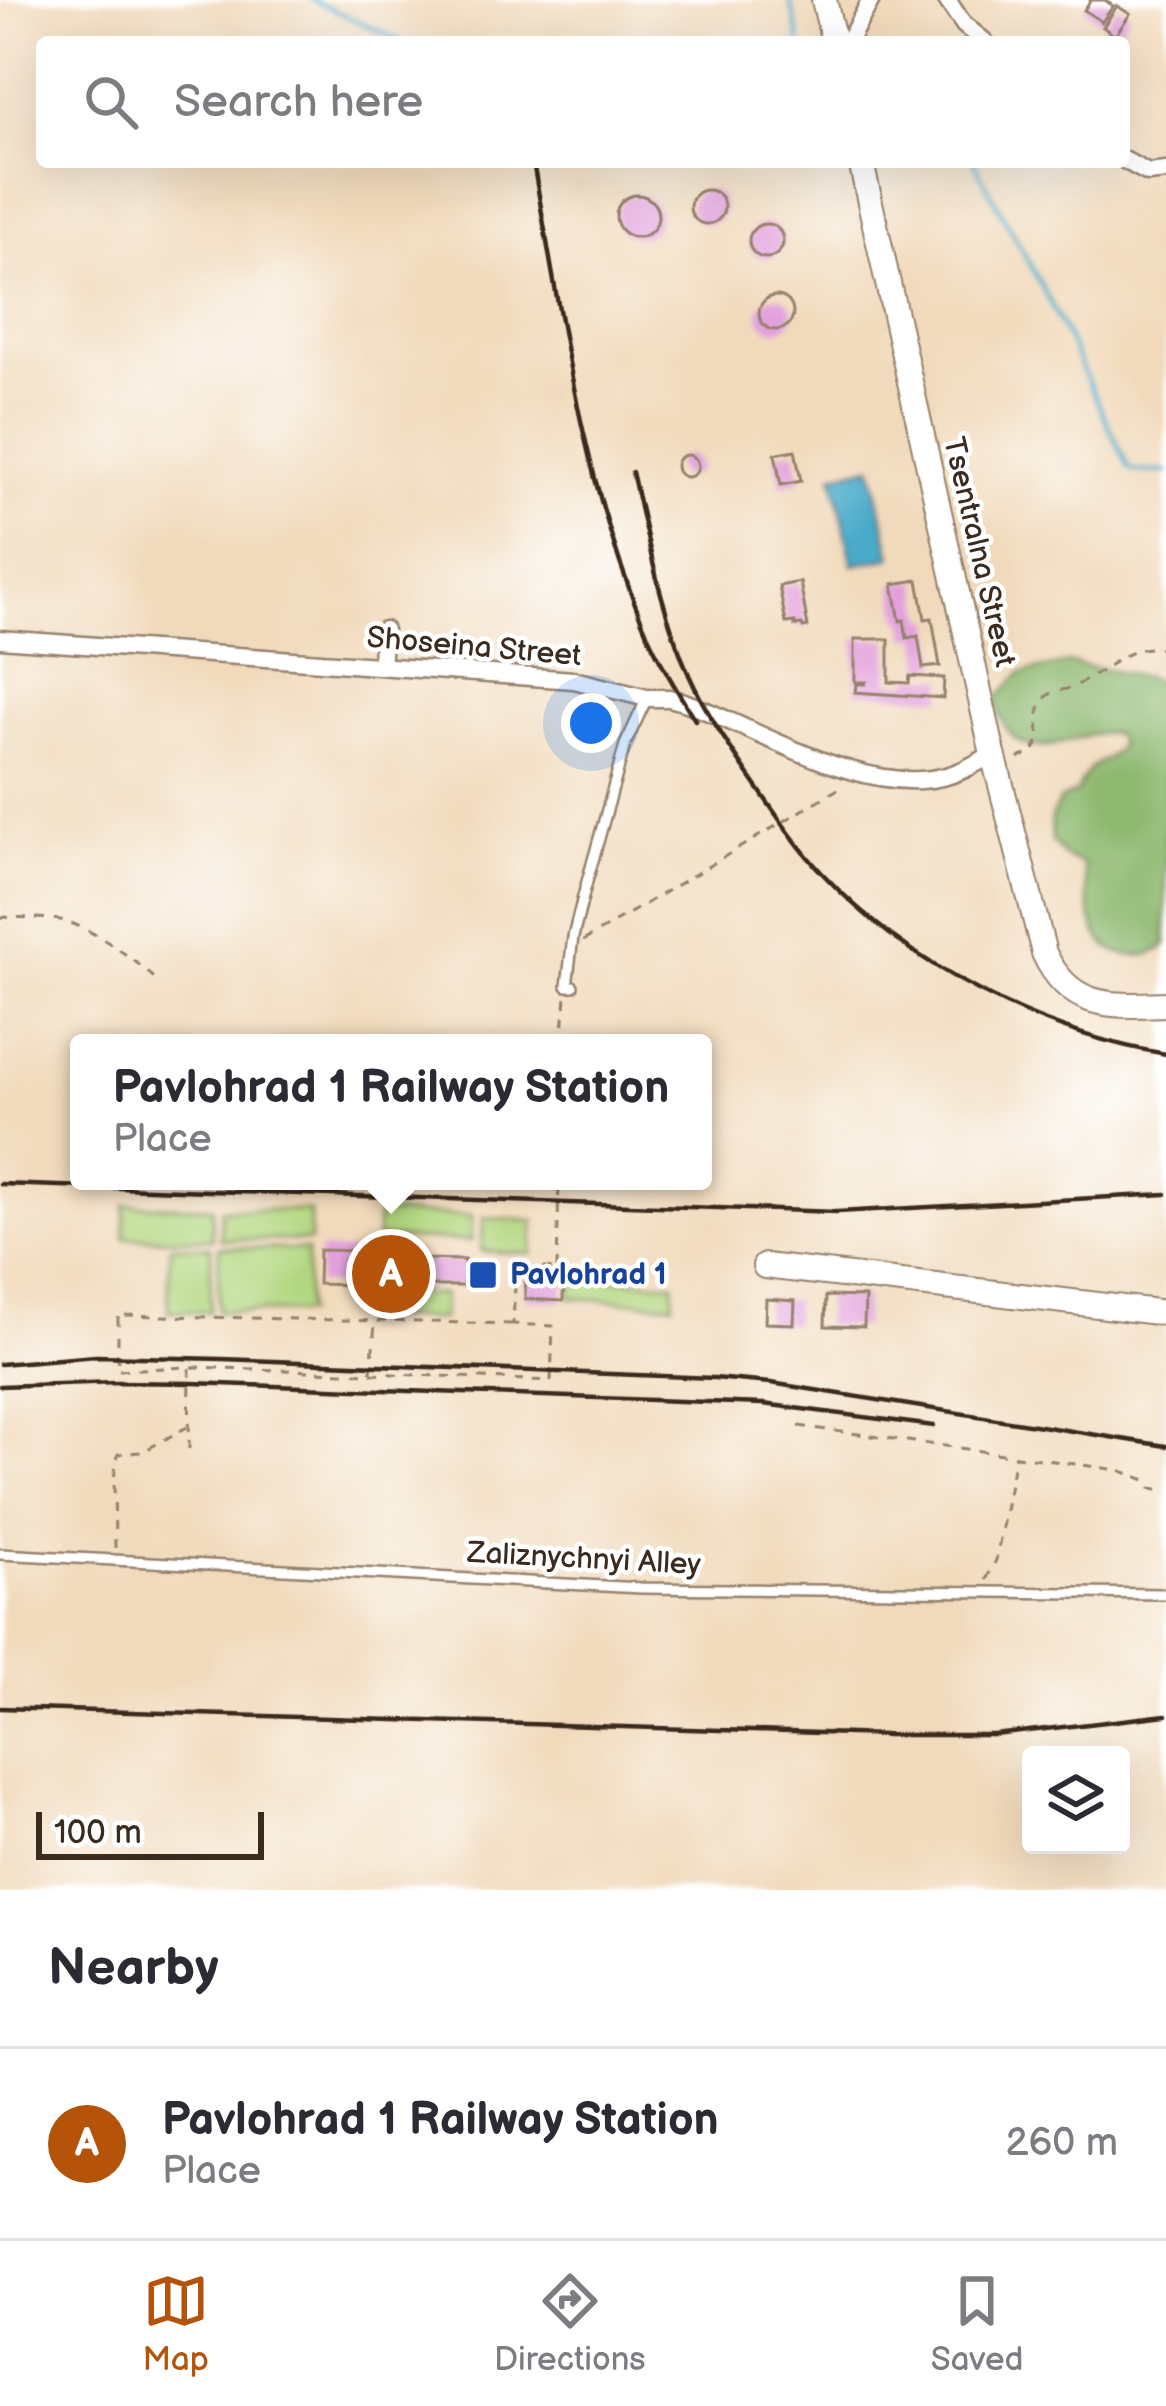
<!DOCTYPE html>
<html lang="en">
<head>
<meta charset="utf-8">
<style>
  body { margin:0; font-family:"Balsamiq Sans",sans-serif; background:#f7f7f7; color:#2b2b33 }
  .controls { position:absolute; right:36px; bottom:36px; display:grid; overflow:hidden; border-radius:12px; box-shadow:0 12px 48px #0002 }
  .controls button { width:108px; height:108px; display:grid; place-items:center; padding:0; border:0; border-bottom:3px solid #e1e1e2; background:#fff; color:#2b2b33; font:60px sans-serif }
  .scale { position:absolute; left:36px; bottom:30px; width:228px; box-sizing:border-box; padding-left:12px; border:6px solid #3b2a1e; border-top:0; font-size:33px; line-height:42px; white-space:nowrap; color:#3b2a1e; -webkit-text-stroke:9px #fff; paint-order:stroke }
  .you { position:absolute; left:591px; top:723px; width:42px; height:42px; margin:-30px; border:9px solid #fff; border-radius:50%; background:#1a73e8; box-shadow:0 0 0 18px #1a73e833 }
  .badge { display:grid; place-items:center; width:78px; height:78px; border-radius:50%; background:#b45309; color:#fff; font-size:39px; font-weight:700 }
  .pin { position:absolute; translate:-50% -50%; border:6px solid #fff; box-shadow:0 3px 12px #0006 }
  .popup { position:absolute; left:70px; top:1034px; width:642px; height:156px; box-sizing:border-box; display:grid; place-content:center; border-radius:12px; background:#fff; filter:drop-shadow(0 3px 9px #0005); font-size:39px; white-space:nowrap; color:#7c7c81 }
  .popup b { font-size:45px; color:#2b2b33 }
  .popup::after { content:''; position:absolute; left:50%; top:100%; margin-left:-24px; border:24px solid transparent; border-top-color:#fff }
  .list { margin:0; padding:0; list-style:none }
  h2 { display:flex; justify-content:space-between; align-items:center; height:156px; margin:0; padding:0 48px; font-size:51px }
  h2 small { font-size:39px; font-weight:400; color:#7c7c81 }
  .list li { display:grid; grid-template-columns:78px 1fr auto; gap:36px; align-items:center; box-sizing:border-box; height:192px; padding:0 48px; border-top:3px solid #e1e1e2 }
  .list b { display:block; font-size:45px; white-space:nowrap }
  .list p { margin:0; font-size:39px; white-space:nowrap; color:#7c7c81 }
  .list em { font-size:39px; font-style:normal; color:#7c7c81 }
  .icon { flex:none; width:66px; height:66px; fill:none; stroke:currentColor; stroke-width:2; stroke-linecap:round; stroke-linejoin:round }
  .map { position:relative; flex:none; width:1166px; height:1890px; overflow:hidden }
  .search { position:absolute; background:#fff; box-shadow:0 12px 48px #0002; left:36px; right:36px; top:36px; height:132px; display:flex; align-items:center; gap:30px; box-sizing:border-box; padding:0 42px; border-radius:12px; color:#7c7c81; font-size:45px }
  .sheet { height:348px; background:#fff }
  nav { display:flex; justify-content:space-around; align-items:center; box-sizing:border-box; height:168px; border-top:3px solid #e1e1e2; background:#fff; font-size:33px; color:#7c7c81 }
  nav a { display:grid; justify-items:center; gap:6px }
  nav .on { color:#b45309 }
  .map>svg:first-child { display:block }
</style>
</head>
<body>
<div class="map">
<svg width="1166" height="1890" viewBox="0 0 1166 1890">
  <rect width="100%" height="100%" fill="#fff"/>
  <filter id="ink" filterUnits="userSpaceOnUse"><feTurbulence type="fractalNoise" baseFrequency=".00833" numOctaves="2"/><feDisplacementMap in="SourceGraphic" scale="24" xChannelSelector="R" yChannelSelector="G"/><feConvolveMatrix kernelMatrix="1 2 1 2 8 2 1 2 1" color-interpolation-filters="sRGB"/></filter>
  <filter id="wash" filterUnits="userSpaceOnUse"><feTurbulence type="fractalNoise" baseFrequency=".004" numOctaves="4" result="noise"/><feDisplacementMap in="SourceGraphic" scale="48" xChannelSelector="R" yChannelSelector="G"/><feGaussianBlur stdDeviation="2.7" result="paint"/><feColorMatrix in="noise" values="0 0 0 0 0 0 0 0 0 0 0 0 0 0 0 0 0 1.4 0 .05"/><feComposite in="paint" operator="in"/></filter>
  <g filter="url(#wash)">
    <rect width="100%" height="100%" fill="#f1dabb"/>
    <path fill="#b2d780" stroke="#76804f" stroke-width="3" d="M125 1205 212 1207V1239L125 1238Z
      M221 1209 310 1211V1241L220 1239Z
      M378 1213 472 1216 471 1241 377 1238Z
      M484 1218 535 1221 532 1254 481 1251Z
      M170 1246 211 1247 210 1312 168 1311Z
      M219 1247 307 1250 306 1313 218 1311Z
      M573 1277 674 1283 673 1304 571 1298Z
      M376 1293 443 1295 442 1319 375 1317Z"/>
    <path fill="#8db86e" stroke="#647146" stroke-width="3" d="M1069 663 1149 678 1166 688V945C1153 955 1148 956 1131 955 1085 954 1090 896 1083 864L1065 857 1052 841 1051 818 1060 800 1077 792C1091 754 1105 769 1120 744L1113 733C1079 729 1029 770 1005 726 1000 716 997 709 997 698L1021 673Z"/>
    <path fill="#4aaac9" stroke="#426a74" stroke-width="3" d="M872 466 892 557 853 565 833 475Z"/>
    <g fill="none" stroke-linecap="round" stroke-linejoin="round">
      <path stroke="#4aaac9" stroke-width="4.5" d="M312 0 403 42
        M790 0 800 42
        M974 162 1048 298 1129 468 1135 471 1166 472"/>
    </g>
    <g id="blocks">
      <path fill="#e2a1dc" d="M1091 0H1105L1113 6 1102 22 1084 10Z
        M1117 6 1130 14 1115 36 1103 27Z
        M690 207a17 17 0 1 1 34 0a17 17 0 1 1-34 0Z
        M616 216a21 21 0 1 1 42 0a21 21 0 1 1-42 0Z
        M749 241a17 17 0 1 1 34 0a17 17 0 1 1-34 0Z
        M759 313a17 17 0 1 1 34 0a17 17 0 1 1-34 0Z
        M795 450 801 481 781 485 775 454Z
        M676 466a11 11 0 1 1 22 0a11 11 0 1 1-22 0Z
        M918 580 925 619 932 618 940 666 923 668 918 636 907 638 904 620 900 621 893 584Z
        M800 582 808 627 803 628 802 625 795 626V622L786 623 779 586Z
        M855 639H889V682L909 683 910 676 944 678 943 698 855 692 856 684H865L866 682H855Z
        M319 1250 420 1252 419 1259 464 1260 463 1286H420V1292H405V1286H383V1291L351 1290V1285L318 1284Z
        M526 1270 564 1273 563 1301 525 1299Z
        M826 1296 865 1297 864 1327 825 1326Z
        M766 1299 795 1301 794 1324 765 1323Z"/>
    </g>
  </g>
  <g filter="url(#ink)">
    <use href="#blocks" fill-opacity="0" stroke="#96826c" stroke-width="3"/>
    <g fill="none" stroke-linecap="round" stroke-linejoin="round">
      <g stroke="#96826c" stroke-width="14">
        <path id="lane" d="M573 986H567L573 937 585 889 625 745 647 698
          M0 1554 641 1588 1166 1594"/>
      </g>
      <g stroke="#96826c" stroke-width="21">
        <path id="street" d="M947 0 964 25 985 42
          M848 42 871 0
          M1124 160 1148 173 1166 171
          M0 639 574 680 647 698H669L684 702C756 728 863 796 942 777 960 773 977 763 993 754
          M381 666 384 630"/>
      </g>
      <g stroke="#96826c" stroke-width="28">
        <path id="secondary" d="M824 0 834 42
          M861 162 993 754 1044 953C1070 1010 1111 1006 1166 1004
          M765 1266 1166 1313"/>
      </g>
      <path stroke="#96826c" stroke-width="3" stroke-dasharray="9 9" stroke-linecap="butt" d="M1018 758C1056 748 1026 718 1046 697 1053 690 1063 691 1072 687 1096 678 1114 658 1138 650 1147 647 1157 648 1166 649
        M0 917C20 918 40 917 60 920 88 925 140 962 160 984
        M583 941 843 786
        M562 1043 566 997
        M192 1367 371 1373 375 1323
        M371 1373 551 1381 553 1326 513 1324 516 1266 557 1269
        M799 1426 1119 1470 1146 1480 1150 1488 1166 1490
        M189 1449 190 1367 118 1370V1315L513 1324
        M115 1548 114 1478 118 1454 142 1452 187 1427
        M986 1580 996 1560 1015 1456"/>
      <use href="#lane" stroke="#fff" stroke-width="9"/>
      <use href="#street" stroke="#fff" stroke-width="16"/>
      <use href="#secondary" stroke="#fff" stroke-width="24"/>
      <path stroke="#3b2a1e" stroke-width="4.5" d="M533 162C561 317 582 477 643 624 657 658 676 689 695 720
        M632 472C648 540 661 611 689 675 705 711 728 745 750 777 773 810 795 844 822 873 910 967 1039 1033 1166 1054
        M0 1184 837 1212 1166 1194
        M0 1364 96 1356 222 1359 714 1378 771 1383 1166 1446
        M0 1386 117 1382 191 1383 763 1404 934 1426
        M0 1708 885 1735H994L1166 1715"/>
      <path stroke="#96826c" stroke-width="3" stroke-dasharray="9 9" stroke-linecap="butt" d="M557 1269 559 1181"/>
    </g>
  </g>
  <rect fill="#1a4fb4" stroke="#fff" stroke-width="4.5" x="468" y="1260" width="30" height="30" rx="6"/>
  <g text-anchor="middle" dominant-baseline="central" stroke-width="9" stroke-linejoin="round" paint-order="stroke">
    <g font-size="30" fill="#3b2a1e" stroke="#fff">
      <text transform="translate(979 552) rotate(77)">Tsentralna Street</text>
      <text transform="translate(474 647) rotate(5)">Shoseina Street</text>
      <text transform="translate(584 1559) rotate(3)">Zaliznychnyi Alley</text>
    </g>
    <g font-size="30" font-weight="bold" fill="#164399" stroke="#fff" text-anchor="start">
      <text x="510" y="1275">Pavlohrad 1</text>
    </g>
  </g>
</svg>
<div class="controls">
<button><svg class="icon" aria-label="layers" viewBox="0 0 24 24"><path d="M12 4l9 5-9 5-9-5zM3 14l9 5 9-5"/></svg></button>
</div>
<div class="scale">100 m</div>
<div class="you"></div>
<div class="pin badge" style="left:391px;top:1274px">A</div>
<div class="popup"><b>Pavlohrad 1 Railway Station</b>Place</div>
<div class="search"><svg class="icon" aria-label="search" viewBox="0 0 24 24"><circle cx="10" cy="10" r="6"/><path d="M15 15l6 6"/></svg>Search here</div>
</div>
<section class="sheet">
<h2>Nearby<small></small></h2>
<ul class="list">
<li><span class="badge">A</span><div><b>Pavlohrad 1 Railway Station</b><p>Place</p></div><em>260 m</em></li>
</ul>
</section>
<nav>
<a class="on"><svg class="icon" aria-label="map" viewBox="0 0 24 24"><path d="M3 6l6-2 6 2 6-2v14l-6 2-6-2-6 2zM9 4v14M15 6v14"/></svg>Map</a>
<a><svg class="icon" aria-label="directions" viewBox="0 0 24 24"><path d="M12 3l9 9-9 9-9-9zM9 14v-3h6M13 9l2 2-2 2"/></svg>Directions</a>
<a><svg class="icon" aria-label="saved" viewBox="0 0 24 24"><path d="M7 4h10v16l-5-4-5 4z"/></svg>Saved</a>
</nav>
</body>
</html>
